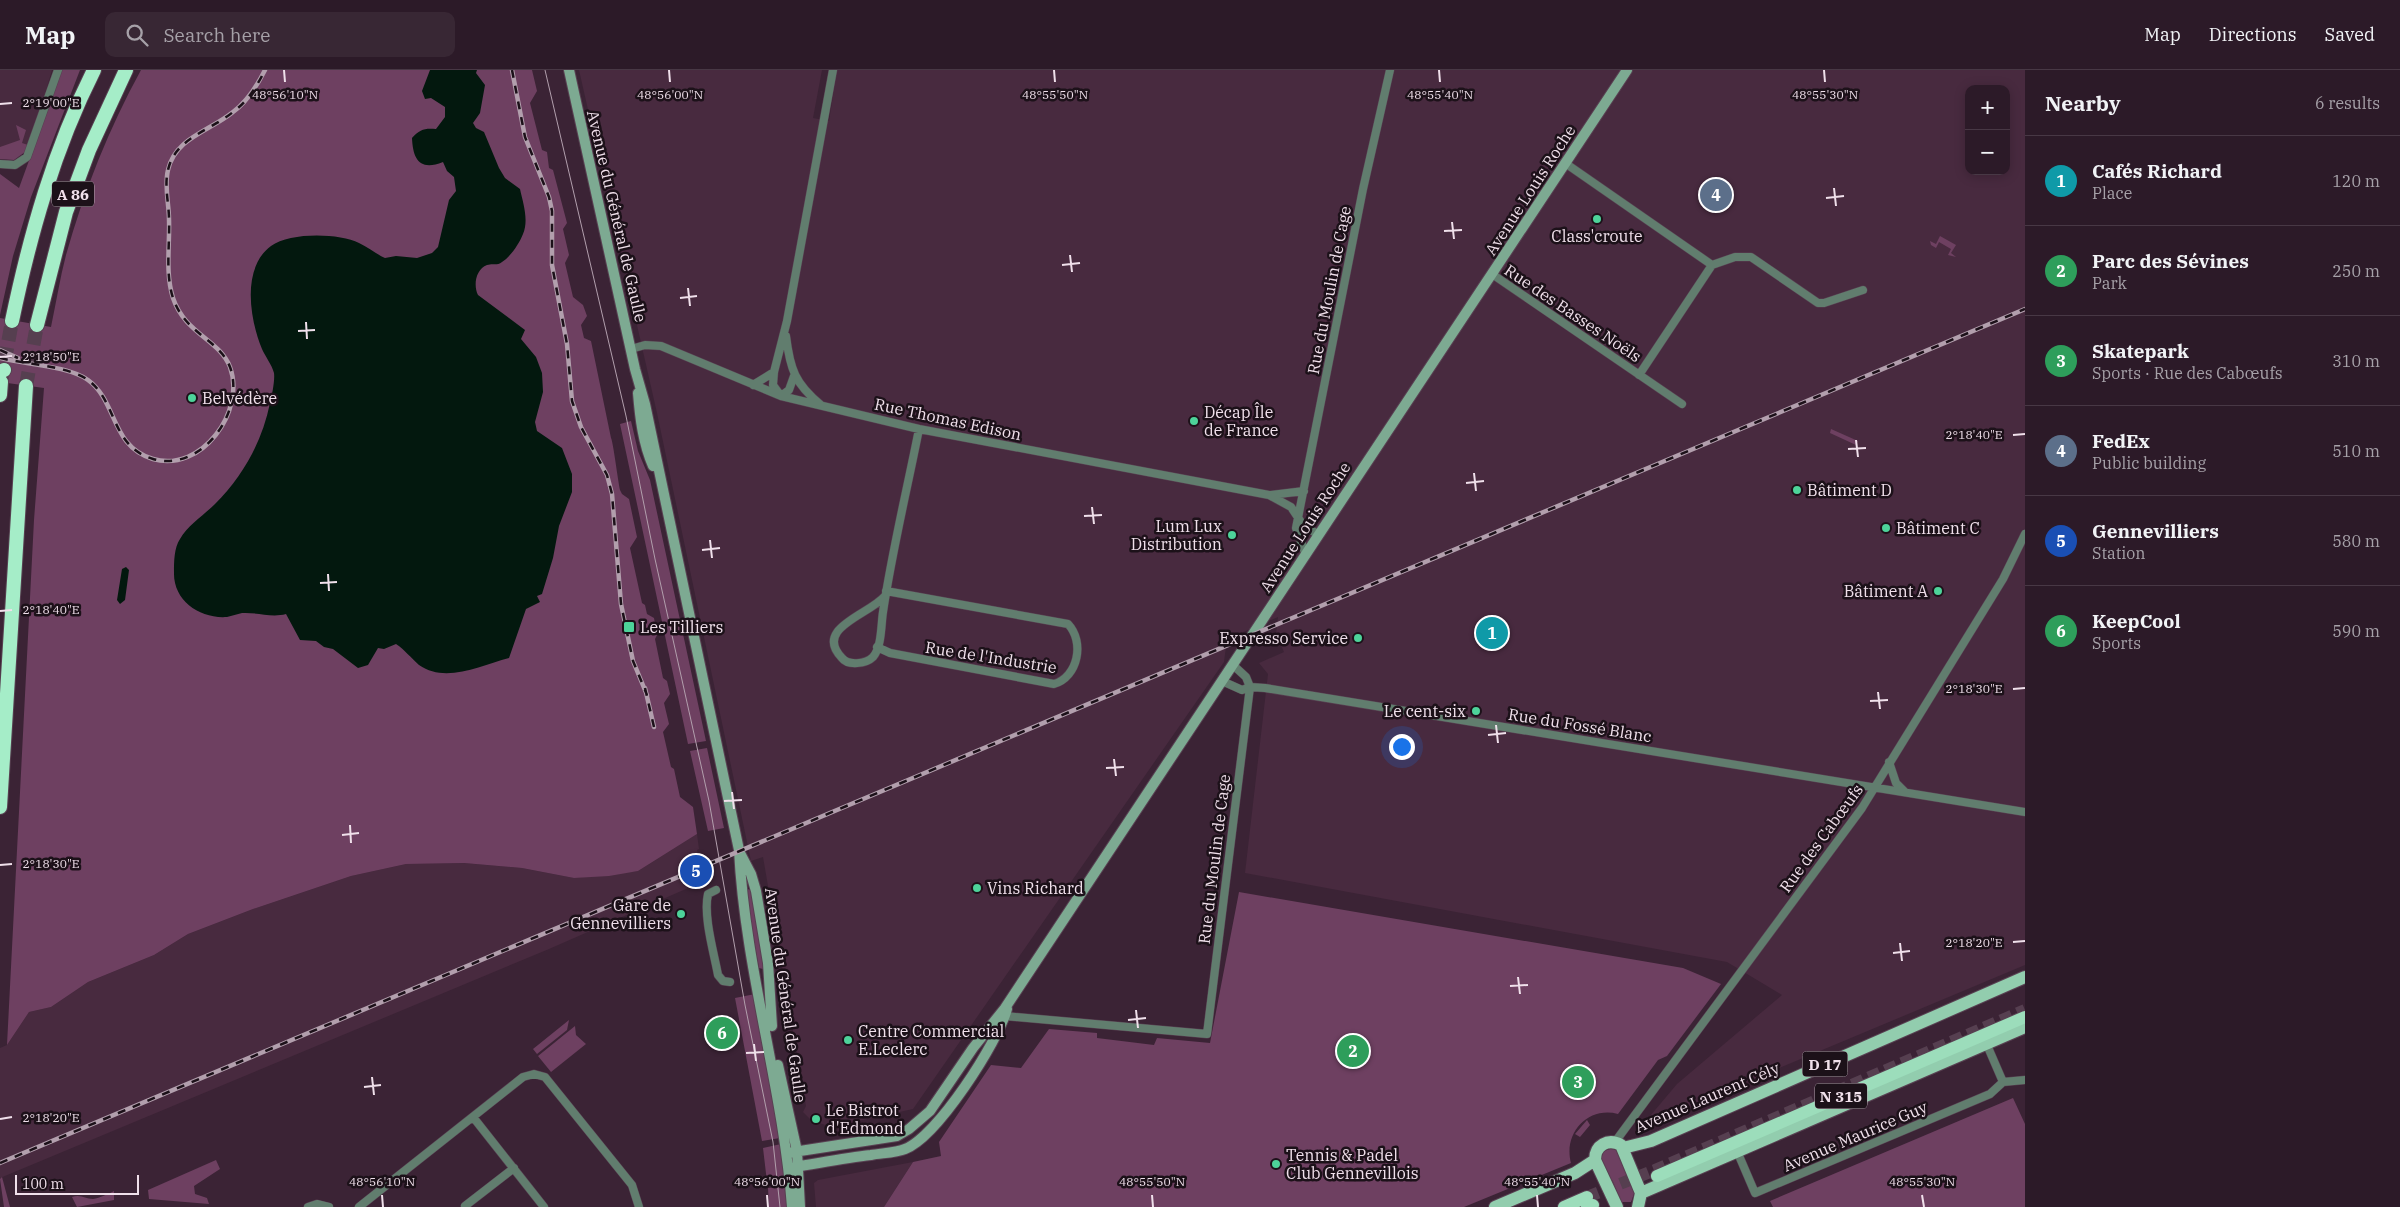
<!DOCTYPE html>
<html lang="en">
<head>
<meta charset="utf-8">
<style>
  body { margin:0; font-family:"IBM Plex Serif",serif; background:#382734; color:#f1f3f6 }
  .controls { position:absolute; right:15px; top:15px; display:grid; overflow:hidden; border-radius:10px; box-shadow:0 2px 12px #0003 }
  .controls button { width:45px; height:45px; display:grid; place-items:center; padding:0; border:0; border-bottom:1px solid #483845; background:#2c1a28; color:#f1f3f6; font:25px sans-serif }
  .scale { position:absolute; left:15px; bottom:12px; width:124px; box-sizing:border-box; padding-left:5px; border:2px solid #f0e0eb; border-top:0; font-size:14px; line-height:18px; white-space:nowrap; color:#f0e0eb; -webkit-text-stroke:4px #1c1119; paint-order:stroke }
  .you { position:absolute; left:1401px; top:676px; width:18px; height:18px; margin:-12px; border:4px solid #fff; border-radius:50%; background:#1a73e8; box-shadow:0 0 0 8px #1a73e833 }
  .badge { display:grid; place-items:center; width:32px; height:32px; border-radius:50%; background:#b45309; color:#fff; font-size:16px; font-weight:700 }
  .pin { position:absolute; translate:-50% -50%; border:2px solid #fff; box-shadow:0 1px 5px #0006 }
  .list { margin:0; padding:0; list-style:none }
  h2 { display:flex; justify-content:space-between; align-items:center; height:65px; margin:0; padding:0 20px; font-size:21px }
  h2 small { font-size:16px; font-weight:400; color:#a6a1a8 }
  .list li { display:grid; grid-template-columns:32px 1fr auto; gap:15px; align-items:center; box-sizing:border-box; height:90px; padding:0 20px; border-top:1px solid #483845 }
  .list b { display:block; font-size:19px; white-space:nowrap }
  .list p { margin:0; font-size:16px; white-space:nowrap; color:#a6a1a8 }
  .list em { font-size:16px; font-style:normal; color:#a6a1a8 }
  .icon { flex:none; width:28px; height:28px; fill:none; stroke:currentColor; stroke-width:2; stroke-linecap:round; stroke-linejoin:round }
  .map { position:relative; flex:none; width:2025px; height:1137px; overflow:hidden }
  header { display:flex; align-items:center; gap:30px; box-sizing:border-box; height:70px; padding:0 25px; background:#2c1a28; border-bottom:1px solid #483845 }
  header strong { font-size:24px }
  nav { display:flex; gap:28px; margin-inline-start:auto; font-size:18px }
  .search { width:350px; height:45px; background:#382734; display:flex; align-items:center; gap:12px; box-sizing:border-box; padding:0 18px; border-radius:10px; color:#a6a1a8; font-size:19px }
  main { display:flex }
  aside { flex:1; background:#2c1a28 }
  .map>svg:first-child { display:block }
</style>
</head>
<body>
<header>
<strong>Map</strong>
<div class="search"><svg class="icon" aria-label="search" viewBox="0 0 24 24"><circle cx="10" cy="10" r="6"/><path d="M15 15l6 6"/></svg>Search here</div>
<nav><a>Map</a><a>Directions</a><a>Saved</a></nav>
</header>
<main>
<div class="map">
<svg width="2025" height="1137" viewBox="0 0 2025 1137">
  <rect width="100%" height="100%" fill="#3b2335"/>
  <path fill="#482a3f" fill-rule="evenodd" d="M0 0H52L30 75 0 83Z
    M579 0H822L813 48 829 51 837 0H2025V895L1653 1051 1645 1052 1677 1014 1782 925 1727 892 1245 803 1268 604 1259 593 1284 582 1276 564 1278 547 1227 569 1224 592 913 1039 831 1057 811 1050 803 1042 806 1036 763 787 751 791 657 343ZM1969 19H2006V101H1969Z
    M697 764 699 779 697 780 704 811 549 879 0 1108V978L7 975 29 942 51 937 88 912 154 885 188 864 253 839 351 806 406 794 464 793 522 798 574 808 638 801Z
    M913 1092 884 1137H816L814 1113 818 1110Z"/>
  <path fill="#6e4061" d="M62 0H80L31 127 13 186 0 245V104L19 118Z
    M141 0H532L537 21 530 33 542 80 547 82 549 98 553 100 567 153 563 159 569 185 565 193 573 227 583 235 587 246 581 255 584 268 591 271 611 368C613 371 618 411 620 420L622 424 629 429 637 467 630 478 642 533 645 535 647 544 654 548 657 565 655 569 663 608 667 611 670 624 664 633 669 654 663 662 671 697 674 699 680 727 693 737 697 764 638 801 609 806 574 808 522 798 464 793 406 794 351 806 253 839 188 864 154 885 88 912 51 937 29 942 7 975 34 450 44 318 0 312V248L51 257C56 233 60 208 66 185 84 121 109 58 141 0Z
    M16 55 26 60 22 73 28 75 25 82 14 90 0 89V77L20 70Z
    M1940 166 1956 175 1951 183 1956 187 1948 185 1951 179 1939 172 1936 178 1931 175 1930 171 1936 174Z
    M631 351 638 381 650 410 706 671 688 674 620 354Z
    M1831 359 1858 371 1856 375 1830 363Z
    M707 678 724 758 708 761 690 681Z
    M747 819 751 820 764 897 763 899 759 898 745 821Z
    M1239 822 1683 898 1721 914 1667 986 1658 990 1618 1044C1588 1036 1563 1063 1571 1093L1464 1137H884L913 1092 941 1086 939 1072 991 995 1021 998 1049 959 1097 963V968L1154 975 1157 968 1210 973Z
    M755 924 780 1068 762 1071 735 928Z
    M569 950 567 960 537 984 533 979Z
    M575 956 576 965 586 974 551 1002 538 986Z
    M2013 1028 2025 1054V1137H1773L1770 1131Z
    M1587 1050 1590 1055 1580 1067 1575 1064Z
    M781 1074 786 1110 767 1112 763 1078Z
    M1613 1078 1617 1081 1635 1121 1631 1132H1621L1618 1129 1601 1088 1604 1081Z
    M216 1090 220 1099 194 1116 195 1124 207 1128 209 1134 149 1129 148 1120Z
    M2 1107 10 1137H4L0 1109Z
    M787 1117 789 1137H769L768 1118Z
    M114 1121V1130L77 1137 72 1127C81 1124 85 1129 93 1129 100 1128 108 1124 114 1121Z"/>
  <path fill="#03180e" d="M430 0H477L476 3 485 15 480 43 473 53 476 58 484 62 499 98 505 108 520 119C523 133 529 150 523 164 519 174 511 186 502 192 497 196 493 193 487 195 476 199 473 215 478 225L525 260 521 269 536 287 542 303 543 322 535 352 537 361 562 378 572 404V422L559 456 553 488 542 524 537 526 540 532 526 539 509 588C481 595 446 614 419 595 411 588 405 580 396 574L384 579 378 578 368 595 358 598 333 579 324 577 316 571 300 570 286 544C271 548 257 542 242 543 237 544 232 546 227 547 200 549 173 531 174 502 174 492 174 478 180 469 188 455 204 445 215 434 243 406 262 372 270 333 272 325 275 311 274 303 272 295 265 286 262 279 250 250 241 198 271 176 290 162 339 163 359 173 368 177 376 184 385 188L396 186 417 188 432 183 438 177 449 130 456 121 454 107 447 101 443 92C420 101 413 90 412 68 420 59 425 58 436 59L445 47V37L431 28 425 29 422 21Z
    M126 497 129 500 125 530 120 534 117 530 122 499Z"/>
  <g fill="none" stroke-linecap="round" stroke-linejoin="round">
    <path stroke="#563f50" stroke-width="12" stroke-dasharray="12 6" stroke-linecap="butt" d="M1587 1127 1655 1100 2025 940"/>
    <path stroke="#563f50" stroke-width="14" stroke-dasharray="14 7" stroke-linecap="butt" d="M1 312 12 251
      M26 316 37 255"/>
    <g stroke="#584152" stroke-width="9">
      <path id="minor" d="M1565 93 1712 195
        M0 94 15 95 27 87 58 0
        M1712 195 1735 187H1751L1818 233H1824L1863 220
        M1492 204 1682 334
        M786 266C790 299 795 314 821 335
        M631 279 645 275 661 276 781 326 919 359 1269 425 1291 437 1303 455 1319 465
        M1639 305 1712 195
        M753 315 774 302
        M781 326 773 315 774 302 787 251 833 0
        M781 326 789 320 794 306
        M1271 425 1304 421
        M1306 485 1296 458 1363 119 1390 0
        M885 526C869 545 813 558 842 588 848 596 866 594 873 587 882 577 881 554 883 542 892 481 907 420 919 359
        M877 577 890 583 1054 614C1078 607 1085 572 1068 554L886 521
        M1233 595 1246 607 1250 617
        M1222 611 1242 620 1250 617 1265 618 2025 742
        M1889 692 1896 713 1905 722
        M716 820 708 824C703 846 714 883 718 905L723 911 730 912
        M1005 946 1207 964 1250 617
        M1987 975 2003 1012
        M473 1047 544 1137
        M1615 1072 1862 738 2003 509 2025 464
        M1737 1081 1755 1123 1990 1024 2003 1012 2025 1010
        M465 1136 514 1098
        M308 1137 317 1134 329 1137
        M359 1137 523 1007 534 1004 545 1007 632 1115 639 1137"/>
    </g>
    <g stroke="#584152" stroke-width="12">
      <path id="secondary" d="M569 0 635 299 645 334 739 780C745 900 783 1017 792 1137
        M638 323C640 348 643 373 653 396
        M740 783 751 804 756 821 768 893 772 956
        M778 995 797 1081 800 1137
        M787 1083 897 1066 909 1059 930 1041 973 978 1005 938 1627 0
        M795 1097C820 1093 845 1088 871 1085 881 1083 895 1083 905 1079 937 1067 998 972 1007 939"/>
    </g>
    <g stroke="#584152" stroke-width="14">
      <path id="primary" d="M1623 1078 1651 1071 2025 907
        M1595 1090C1595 1075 1608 1068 1621 1075L1641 1123 1638 1137
        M1595 1090 1617 1137
        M1641 1123 2025 957
        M1495 1137 1575 1103 1595 1090"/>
    </g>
    <g stroke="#584152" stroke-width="14">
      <path id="trunk" d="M1657 1106 2025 947
        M1564 1137 1587 1127
        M1587 1137 1593 1135"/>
    </g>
    <g stroke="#584152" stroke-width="16">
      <path id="motorway" d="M12 251C30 165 54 79 94 0
        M37 255 66 142 89 80 126 0
        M0 302 4 300
        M0 325 1 312
        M0 737 26 316"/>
    </g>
    <use href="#minor" stroke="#617d6e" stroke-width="8"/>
    <use href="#secondary" stroke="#7daa92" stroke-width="10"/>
    <use href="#primary" stroke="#92cdae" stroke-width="12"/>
    <use href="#trunk" stroke="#9cddbb" stroke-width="12"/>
    <use href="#motorway" stroke="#a5edc8" stroke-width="14"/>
    <path stroke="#b29fad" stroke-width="1" d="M545 0 626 346 655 489 709 731 745 935 773 1072 780 1137"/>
    <g stroke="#b29fad" stroke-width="4.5">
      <path id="rail" d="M512 0 525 67 549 127 552 141V195L567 274 572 331 581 357 607 405 612 424 621 534 633 591 647 625
        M0 280 18 288
        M0 288C24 294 69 296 88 310 118 332 110 376 153 389 202 403 246 341 230 297 219 269 185 264 173 228 165 203 170 175 169 149 169 134 164 116 168 100 175 68 210 61 233 42 248 31 257 16 265 0
        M645 618 654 657
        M0 1093 2025 239"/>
    </g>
    <use href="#rail" stroke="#1c1119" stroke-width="2.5" stroke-dasharray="8" stroke-linecap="butt"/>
  </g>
  <path fill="none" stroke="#f0e0eb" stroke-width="2" d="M284 0 285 12M669 0 670 12M1054 0 1055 12M1439 0 1440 12M1824 0 1825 12M0 34 12 33M1834 118 1836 136M1826 128 1844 126M1452 152 1454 169M1444 161 1462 160M1070 185 1072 202M1062 195 1080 193M688 218 690 236M680 228 697 226M306 252 307 269M298 261 315 260M0 287 12 286M2013 365 2025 364M1856 370 1858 387M1848 379 1866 378M1474 403 1476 421M1466 413 1484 411M1092 437 1094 454M1084 446 1102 445M710 470 712 488M702 480 720 478M328 504 329 521M320 513 337 512M0 541 12 540M2013 619 2025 618M1878 622 1880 639M1870 631 1888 630M1496 655 1498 673M1488 665 1506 663M1114 689 1116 706M1106 698 1124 697M732 722 734 739M724 731 742 730M350 755 351 773M342 765 359 763M0 795 12 794M2013 872 2025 871M1900 873 1902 891M1893 883 1910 881M1518 907 1520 924M1510 916 1528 915M1136 940 1138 958M1128 950 1146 948M754 974 756 991M746 983 764 982M372 1007 374 1025M364 1017 381 1015M0 1049 12 1047M382 1125 383 1137M767 1125 768 1137M1152 1125 1153 1137M1537 1125 1538 1137M1922 1125 1924 1137"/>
  <g fill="#4dd39a" stroke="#1c1119" stroke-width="2">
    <circle cx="1597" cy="149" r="5"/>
    <circle cx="192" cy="328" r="5"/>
    <circle cx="1194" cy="351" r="5"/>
    <circle cx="1797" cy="420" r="5"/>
    <circle cx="1886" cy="458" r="5"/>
    <circle cx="1232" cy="465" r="5"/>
    <circle cx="1938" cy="521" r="5"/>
    <rect x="623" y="551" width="12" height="12" rx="2.5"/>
    <circle cx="1358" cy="568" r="5"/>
    <circle cx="1476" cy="641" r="5"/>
    <circle cx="977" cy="818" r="5"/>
    <circle cx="681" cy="844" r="5"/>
    <circle cx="848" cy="970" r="5"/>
    <circle cx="816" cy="1049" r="5"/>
    <circle cx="1276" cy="1094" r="5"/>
  </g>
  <g text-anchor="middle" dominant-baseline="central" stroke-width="5" stroke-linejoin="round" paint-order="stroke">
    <g fill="#1c1119" stroke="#b0a2ac" stroke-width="1">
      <rect x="52" y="111.5" width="42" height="25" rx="4"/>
      <rect x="1802.5" y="981.5" width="45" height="25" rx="4"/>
      <rect x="1815" y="1013.5" width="52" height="25" rx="4"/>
    </g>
    <g font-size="15" font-weight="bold" fill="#f0e0eb">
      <text x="73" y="124">A 86</text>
      <text x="1825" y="994">D 17</text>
      <text x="1841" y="1026">N 315</text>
    </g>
    <g font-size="16" fill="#f0e0eb" stroke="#1c1119">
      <text transform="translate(1530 120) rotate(-57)">Avenue Louis Roche</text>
      <text transform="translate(617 146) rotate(77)">Avenue du Général de Gaulle</text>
      <text transform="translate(1329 220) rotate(-79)">Rue du Moulin de Cage</text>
      <text transform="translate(1573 243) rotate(34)">Rue des Basses Noëls</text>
      <text transform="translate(948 349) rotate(12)">Rue Thomas Edison</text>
      <text transform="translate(1305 457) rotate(-57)">Avenue Louis Roche</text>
      <text transform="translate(991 587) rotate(9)">Rue de l'Industrie</text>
      <text transform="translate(1580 655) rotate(9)">Rue du Fossé Blanc</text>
      <text transform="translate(1821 768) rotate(-54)">Rue des Cabœufs</text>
      <text transform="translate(1214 789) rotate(-83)">Rue du Moulin de Cage</text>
      <text transform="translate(786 925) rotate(82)">Avenue du Général de Gaulle</text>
      <text transform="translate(1707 1027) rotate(-23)">Avenue Laurent Cély</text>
      <text transform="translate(1855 1066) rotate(-23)">Avenue Maurice Guy</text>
    </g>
    <g font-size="16" fill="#f0e0eb" stroke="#1c1119" text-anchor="start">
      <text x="1597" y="166" text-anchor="middle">Class'croute</text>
      <text x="202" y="328">Belvédère</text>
      <text x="1204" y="342">Décap Île<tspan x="1204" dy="18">de France</tspan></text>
      <text x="1807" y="420">Bâtiment D</text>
      <text x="1222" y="456" text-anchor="end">Lum Lux<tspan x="1222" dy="18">Distribution</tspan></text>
      <text x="1896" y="458">Bâtiment C</text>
      <text x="1928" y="521" text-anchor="end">Bâtiment A</text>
      <text x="640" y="557">Les Tilliers</text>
      <text x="1348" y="568" text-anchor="end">Expresso Service</text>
      <text x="1466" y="641" text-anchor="end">Le cent-six</text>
      <text x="987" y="818">Vins Richard</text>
      <text x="671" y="835" text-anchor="end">Gare de<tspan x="671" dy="18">Gennevilliers</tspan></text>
      <text x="858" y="961">Centre Commercial<tspan x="858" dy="18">E.Leclerc</tspan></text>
      <text x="826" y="1040">Le Bistrot<tspan x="826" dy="18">d'Edmond</tspan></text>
      <text x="1286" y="1085">Tennis &amp; Padel<tspan x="1286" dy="18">Club Gennevillois</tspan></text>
    </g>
  </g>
  <g font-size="12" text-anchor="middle" fill="#f0e0eb" stroke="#1c1119" stroke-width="5" stroke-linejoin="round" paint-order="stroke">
    <text x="285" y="29">48°56'10"N</text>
    <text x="670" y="29">48°56'00"N</text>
    <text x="1055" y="29">48°55'50"N</text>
    <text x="1440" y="29">48°55'40"N</text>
    <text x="1825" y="29">48°55'30"N</text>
    <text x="51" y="37">2°19'00"E</text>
    <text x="51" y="291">2°18'50"E</text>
    <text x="1974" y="369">2°18'40"E</text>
    <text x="51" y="544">2°18'40"E</text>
    <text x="1974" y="623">2°18'30"E</text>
    <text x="51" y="798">2°18'30"E</text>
    <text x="1974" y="877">2°18'20"E</text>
    <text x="51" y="1052">2°18'20"E</text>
    <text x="382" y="1116">48°56'10"N</text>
    <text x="767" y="1116">48°56'00"N</text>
    <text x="1152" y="1116">48°55'50"N</text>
    <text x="1537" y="1116">48°55'40"N</text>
    <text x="1922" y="1116">48°55'30"N</text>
  </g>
</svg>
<div class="controls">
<button>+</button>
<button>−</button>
</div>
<div class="scale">100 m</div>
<div class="you"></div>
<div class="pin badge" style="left:1492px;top:563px;background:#0f9aa8">1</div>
<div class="pin badge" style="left:1353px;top:981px;background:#2e9e5b">2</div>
<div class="pin badge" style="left:1578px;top:1012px;background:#2e9e5b">3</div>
<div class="pin badge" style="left:1716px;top:125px;background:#5c6f8a">4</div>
<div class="pin badge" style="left:696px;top:801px;background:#1a4fb4">5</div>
<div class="pin badge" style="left:722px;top:963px;background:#2e9e5b">6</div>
</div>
<aside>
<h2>Nearby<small>6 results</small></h2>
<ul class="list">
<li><span class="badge" style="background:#0f9aa8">1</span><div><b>Cafés Richard</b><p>Place</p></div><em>120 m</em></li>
<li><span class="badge" style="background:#2e9e5b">2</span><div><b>Parc des Sévines</b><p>Park</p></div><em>250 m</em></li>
<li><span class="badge" style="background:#2e9e5b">3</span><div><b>Skatepark</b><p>Sports · Rue des Cabœufs</p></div><em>310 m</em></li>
<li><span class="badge" style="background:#5c6f8a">4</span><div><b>FedEx</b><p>Public building</p></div><em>510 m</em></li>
<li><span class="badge" style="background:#1a4fb4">5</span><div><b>Gennevilliers</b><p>Station</p></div><em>580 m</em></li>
<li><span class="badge" style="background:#2e9e5b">6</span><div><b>KeepCool</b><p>Sports</p></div><em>590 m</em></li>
</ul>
</aside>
</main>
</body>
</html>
